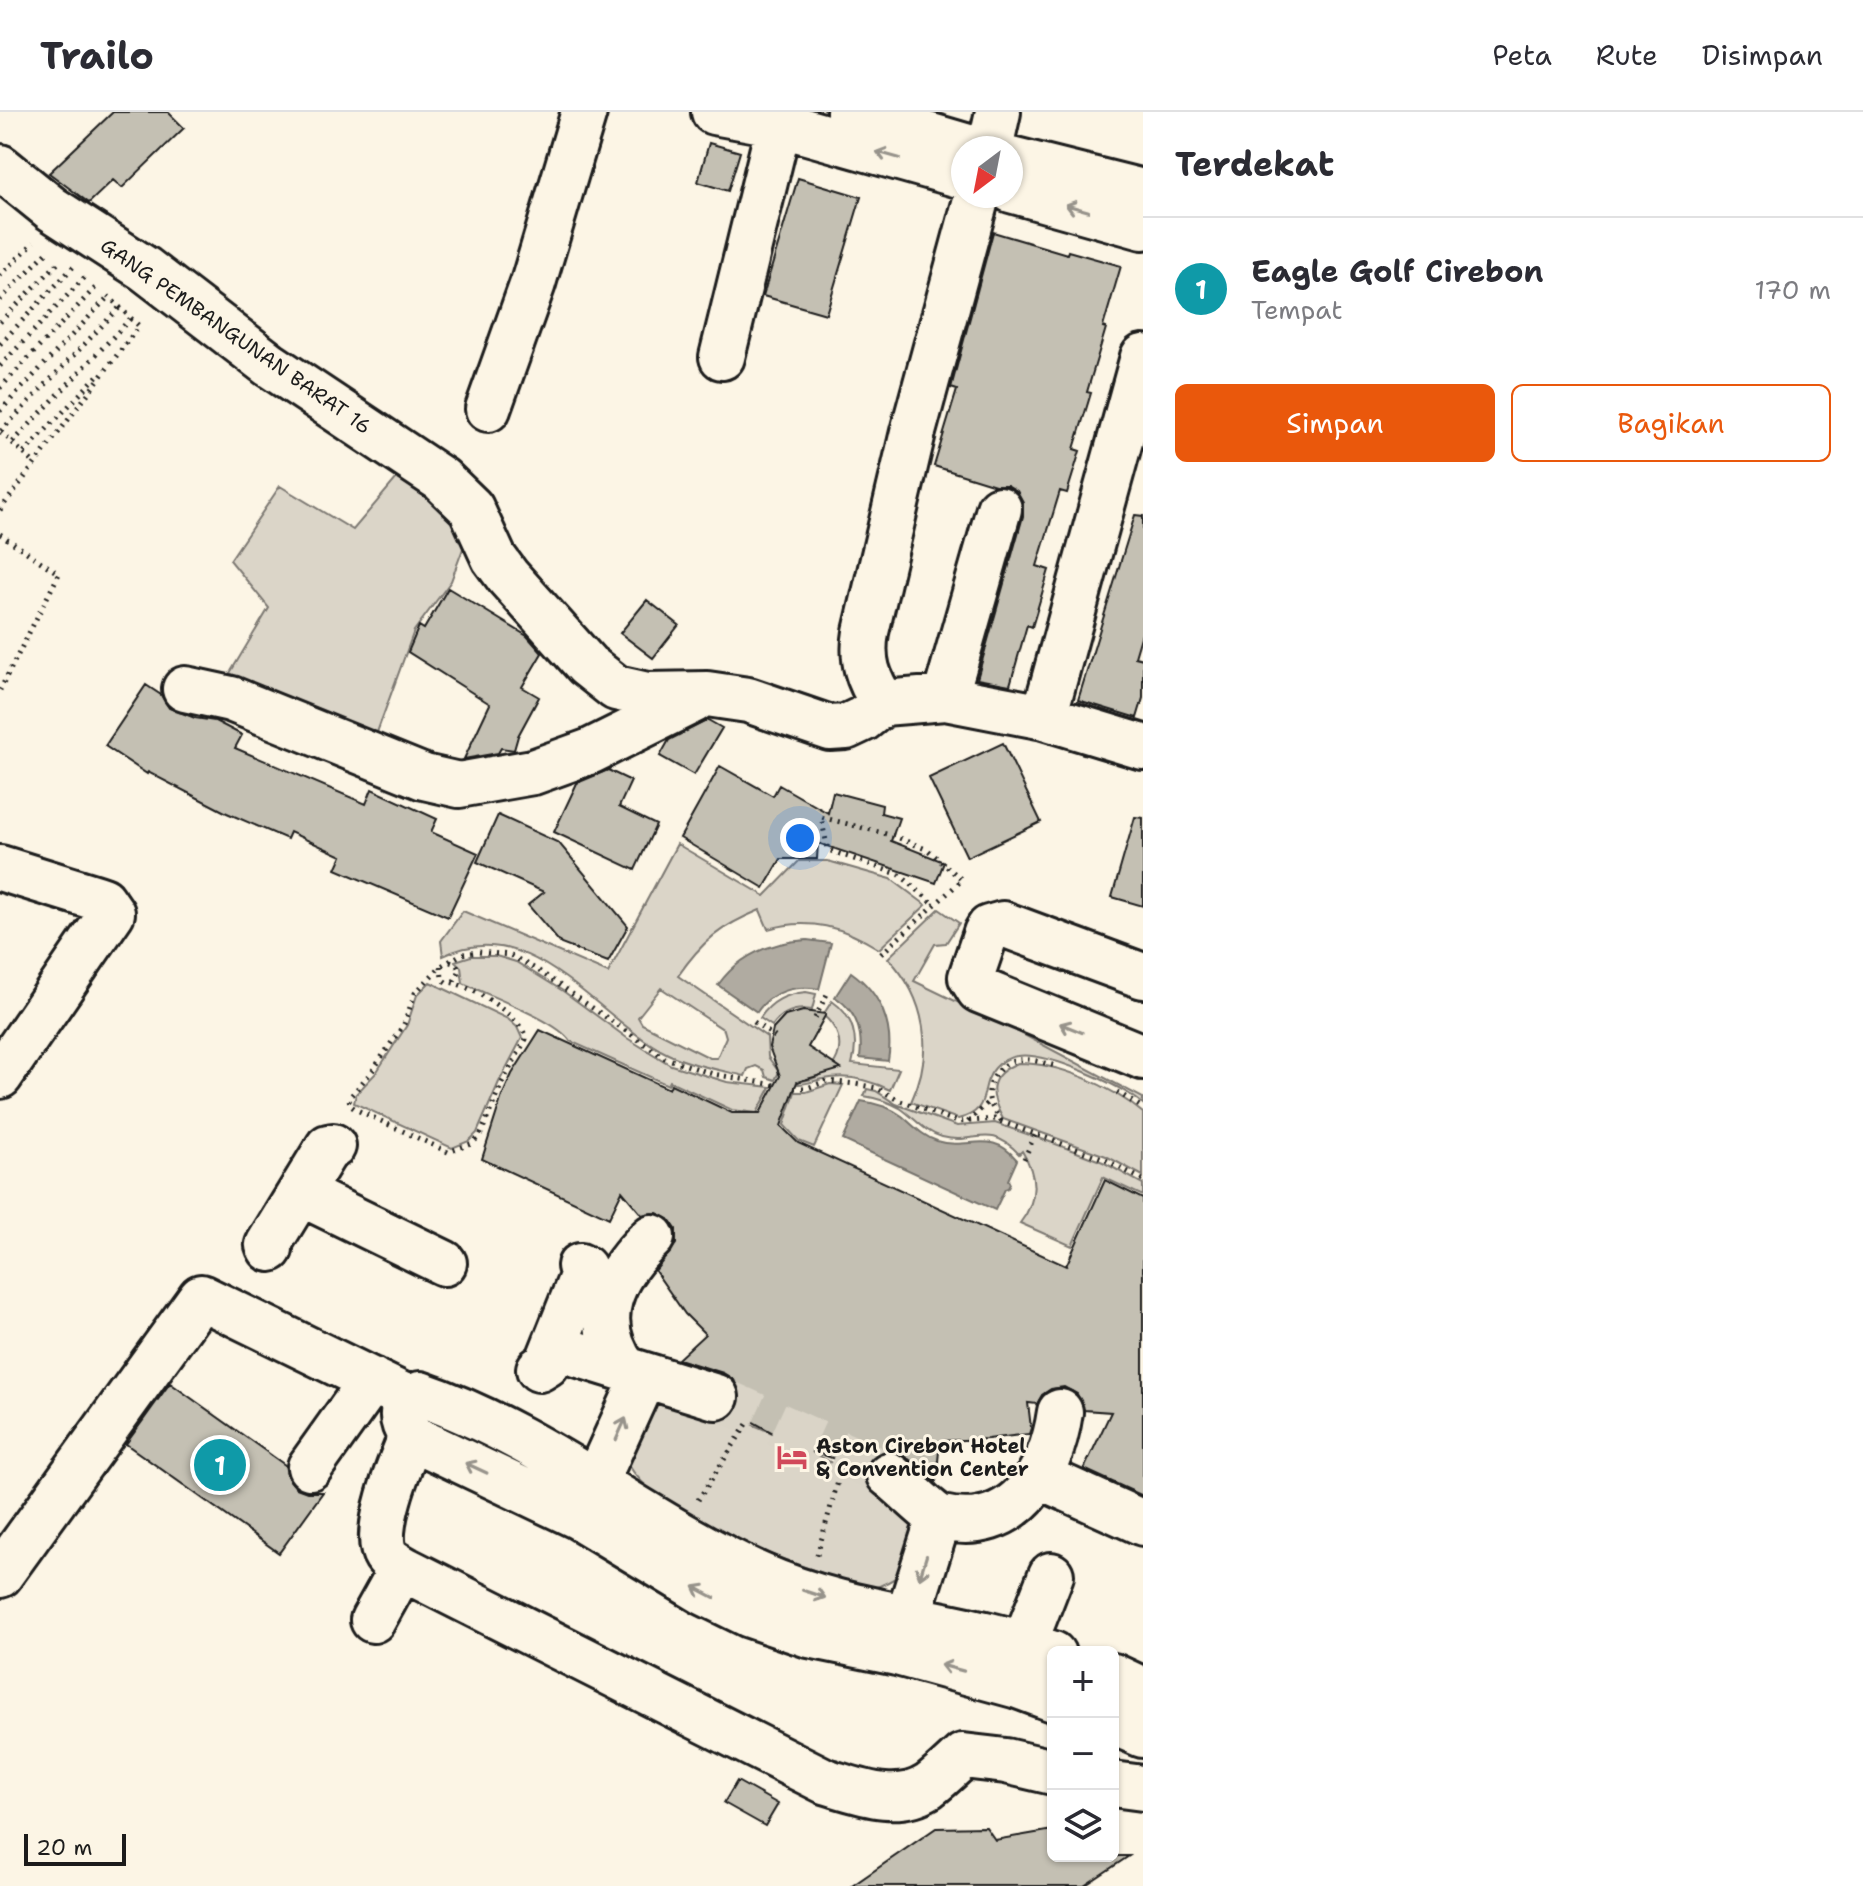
<!DOCTYPE html>
<html lang="id">
<head>
<meta charset="utf-8">
<style>
  body { margin:0; font-family:"Shantell Sans",sans-serif; background:#f2f2f3; color:#2b2b33 }
  .controls { position:absolute; right:24px; bottom:24px; display:grid; overflow:hidden; border-radius:12px; box-shadow:0 2px 6px #0004 }
  .controls button { width:72px; height:72px; display:grid; place-items:center; padding:0; border:0; border-bottom:2px solid #e1e1e2; background:#fff; color:#2b2b33; font:40px sans-serif }
  .compass { position:absolute; left:951px; top:24px; width:72px; height:72px; border-radius:50%; background:#fff; box-shadow:0 2px 6px #0004; rotate:212deg }
  .scale { position:absolute; left:24px; bottom:20px; width:102px; box-sizing:border-box; padding-left:8px; border:4px solid #1c1c1c; border-top:0; font-size:22px; line-height:28px; white-space:nowrap; color:#1c1c1c; -webkit-text-stroke:6px #fcf5e5; paint-order:stroke }
  .you { position:absolute; left:800px; top:726px; width:28px; height:28px; margin:-20px; border:6px solid #fff; border-radius:50%; background:#1a73e8; box-shadow:0 0 0 12px #1a73e833 }
  .badge { display:grid; place-items:center; width:52px; height:52px; border-radius:50%; background:#ea580c; color:#fff; font-size:26px; font-weight:700 }
  .pin { position:absolute; translate:-50% -50%; border:4px solid #fff; box-shadow:0 2px 8px #0006 }
  .list { margin:0; padding:0; list-style:none }
  h2 { display:flex; justify-content:space-between; align-items:center; height:104px; margin:0; padding:0 32px; font-size:34px }
  h2 small { font-size:26px; font-weight:400; color:#7c7c81 }
  .list li { display:grid; grid-template-columns:52px 1fr auto; gap:24px; align-items:center; box-sizing:border-box; height:144px; padding:0 32px; border-top:2px solid #e1e1e2 }
  .list b { display:block; font-size:30px; white-space:nowrap }
  .list p { margin:0; font-size:26px; white-space:nowrap; color:#7c7c81 }
  .list em { font-size:26px; font-style:normal; color:#7c7c81 }
  .actions { display:flex; gap:16px; padding:24px 32px }
  .actions a { flex:1; padding:18px 0; border:2px solid #ea580c; border-radius:12px; text-align:center; font-size:28px; color:#ea580c }
  .actions .main { background:#ea580c; color:#fff }
  .icon { flex:none; width:44px; height:44px; fill:none; stroke:currentColor; stroke-width:2; stroke-linecap:round; stroke-linejoin:round }
  .map { position:relative; flex:none; width:1143px; height:1774px; overflow:hidden }
  header { display:flex; align-items:center; gap:48px; box-sizing:border-box; height:112px; padding:0 40px; background:#fff; border-bottom:2px solid #e1e1e2 }
  header strong { font-size:38px }
  nav { display:flex; gap:44px; margin-inline-start:auto; font-size:28px }
  main { display:flex }
  aside { flex:1; background:#fff }
  .map>svg:first-child { display:block }
</style>
</head>
<body>
<header>
<strong>Trailo</strong>
<nav><a>Peta</a><a>Rute</a><a>Disimpan</a></nav>
</header>
<main>
<div class="map">
<svg width="1143" height="1774" viewBox="0 0 1143 1774">
  <rect width="100%" height="100%" fill="#fcf5e5"/>
  <filter id="ink" filterUnits="userSpaceOnUse"><feTurbulence type="fractalNoise" baseFrequency=".0125" numOctaves="2"/><feDisplacementMap in="SourceGraphic" scale="16" xChannelSelector="R" yChannelSelector="G"/><feConvolveMatrix kernelMatrix="1 2 1 2 8 2 1 2 1" color-interpolation-filters="sRGB"/></filter>
  <g filter="url(#ink)">
    <path fill="#dbd5c8" stroke="#7c7872" stroke-width="2" fill-rule="evenodd" d="M407 354 468 423 451 469 414 519 372 634 230 561 269 496 230 448 280 374 353 418Z
      M677 732 765 784 799 749H828L891 767 926 793 879 837C844 815 809 805 768 817L760 798C721 814 702 829 678 864L767 925 768 945 779 960 775 968 766 965 764 958 756 954 748 957 745 964C720 958 691 953 668 942 597 907 531 800 443 844L441 829 463 799 608 861ZM661 876 724 918 726 925 717 946H710L642 912 638 905Z
      M939 797 959 811 946 831 935 832 914 869 1013 917 1143 986V992C1120 973 1047 939 1017 944 1009 945 1000 950 995 956 977 976 994 998 958 1007L911 990C935 939 926 886 888 846Z
      M471 844H496L516 850 563 879 627 926 671 953 727 970 771 975 757 1001 732 998 670 969 668 973 570 929C558 909 487 883 463 871L461 855 455 849Z
      M430 870 508 907 517 915 522 926 499 970 477 1021 469 1029 452 1036 354 991 356 982 376 961 407 913 417 883Z
      M806 880 816 882 812 898C795 895 782 900 772 914L760 906C771 889 786 882 806 880Z
      M832 889C854 904 859 928 852 952L899 957 890 978C870 968 847 962 824 967 815 968 808 972 798 972L799 969C838 967 854 929 823 903Z
      M1018 951C1060 951 1111 974 1143 1001V1064L1106 1044 1003 1007C989 982 987 963 1018 951Z
      M830 972 843 973 814 1035 799 1029 784 1013 795 980H806Z
      M867 977 876 979 896 992 957 1014 995 1011 1053 1031 1103 1050 1143 1072V1084L1103 1065 1072 1134 1020 1111C1039 1087 1037 1063 1022 1039L1019 1042C988 1009 976 1034 942 1025 924 1020 915 1006 900 996 889 990 876 986 864 984Z
      M663 1286C731 1297 825 1341 881 1383 890 1390 903 1396 909 1407 915 1417 912 1425 910 1436 903 1463 898 1468 871 1477 807 1457 662 1411 628 1352L654 1292Z"/>
    <path fill="#b0aba1" stroke="#75726c" stroke-width="2" d="M807 828 831 831 819 877C795 873 771 879 757 900L718 873C740 842 771 830 807 828Z
      M851 860C881 881 894 914 888 949L860 946C863 922 857 899 835 885Z
      M861 989C875 991 890 995 902 1004 913 1013 922 1024 937 1029 970 1039 991 1016 1017 1048L1008 1068 1010 1072 1008 1076 1005 1077 995 1098 843 1028Z"/>
    <path fill="#c4c0b3" stroke="#1c1c1c" stroke-width="2" d="M113 0H168L184 16 122 76 113 68 89 91 49 61Z
      M709 31 740 40 728 79 698 70Z
      M798 66 861 85 826 202 763 184Z
      M993 120 1067 142 1068 139 1121 154 1103 215 1106 216 1087 280 1091 281 1074 337 1080 339 1067 381 1060 379 1037 454 1049 458 1032 515 1027 513 1010 573 977 567 1023 404V390L1017 379 1007 373H995L934 354 957 278 951 276Z
      M1135 403 1143 404V518L1135 545 1143 547V586L1137 606 1078 588Z
      M448 476 527 524 542 541 522 575 539 585 518 624 514 638 501 636 498 641 464 647 490 592 408 540 419 514 424 517Z
      M647 488 679 513 653 546 620 521Z
      M146 573 161 583 169 596 195 606 215 609 242 623 235 636 366 692 372 677 437 707 431 720 478 741 448 805 336 757 342 744 290 720 287 727 227 701 148 660 147 662 105 634Z
      M708 608 722 616 694 663 660 644 669 628Z
      M1003 631 1041 710 967 745 929 666Z
      M720 654 773 684 779 673 828 701 833 680 882 693 881 701 899 706 891 729 944 750 936 771 818 731 817 747H781L764 776 680 726Z
      M608 658 631 669 619 695 656 713 635 758 554 720 577 671Z
      M498 703 559 731 628 814 608 850 561 832 528 793 544 780 477 750Z
      M1135 705 1143 706V794L1112 785Z
      M803 899 826 902 808 935 841 957 797 970 781 1014 798 1031 1066 1154 1105 1068 1143 1087V1384L1084 1357 1111 1300 1084 1298 1077 1282 1064 1275 1051 1277 1042 1283 1037 1292 1028 1291 1031 1316 1029 1322 988 1327 940 1329 936 1370 904 1343 893 1338 879 1340 870 1347 865 1358 793 1332 735 1300 740 1292V1280L734 1268 723 1261 678 1247 705 1222 685 1202 655 1159 676 1132V1117L669 1107 657 1101 642 1103 622 1079 609 1106 482 1047 502 984 512 962 540 918 669 977 671 972 732 1001H760L780 964 769 935 773 917 785 904Z
      M170 1271 285 1353 288 1366 296 1376 307 1380H323L279 1441 126 1332Z
      M737 1669 778 1692 765 1714 724 1691Z
      M986 1715 995 1728 1053 1718V1744H1129L1084 1774H852L936 1716Z"/>
    <g fill="none" stroke-linecap="round" stroke-linejoin="round">
      <path stroke="#dad4c7" stroke-width="44" stroke-dasharray="44 22" stroke-linecap="butt" d="M716 1285 889 1363"/>
      <g stroke="#1c1c1c" stroke-width="50">
        <path id="minor" d="M714 0 779 12 963 64
          M849 0 972 36
          M990 36 998 0
          M1011 47 1143 80
          M0 55 52 97 145 157 270 253 441 367 471 396 494 446 508 465 587 553 616 576 647 583 707 582 748 588 830 616 846 615 863 607 883 591 945 586 1044 605 1143 635
          M1011 78 1143 115
          M722 245 782 0
          M488 297 533 171 584 0
          M185 577 231 587 424 665 459 673 533 660 591 639 694 588
          M945 586 999 397
          M883 591C868 567 861 549 866 520L913 320 977 84
          M1044 605 1143 245
          M0 756 97 786 103 788 112 801 0 964
          M1143 864 1003 812 989 816 986 821 971 865 979 878 1143 945
          M300 1081 444 1151
          M270 1137 268 1133 328 1035 333 1034
          M554 1235 716 1285
          M539 1257 547 1252 583 1162 584 1156 580 1154
          M625 1257C589 1208 612 1163 652 1125
          M411 1325C401 1349 371 1420 386 1443 390 1449 399 1454 406 1458L825 1669C859 1679 897 1695 929 1674 941 1665 952 1654 963 1644L1006 1649 1053 1660
          M310 1355 372 1268
          M889 1363C902 1372 931 1403 942 1406 1014 1423 1051 1362 1060 1300
          M1039 1364 1143 1411
          M584 1396 644 1264
          M0 1463 201 1185 410 1287
          M373 1508 402 1456
          M899 1533 939 1406
          M1053 1542C958 1507 852 1505 759 1463 642 1410 543 1324 420 1282 399 1292 399 1307 411 1325L579 1405 705 1481 750 1503 809 1523 897 1541 1018 1574 1053 1587
          M1014 1558 1051 1463
          M1113 1564 1143 1578
          M1113 1610 1143 1623
          M1113 1672 1143 1676"/>
      </g>
      <path stroke="#1c1c1c" stroke-width="5" stroke-dasharray="2 6" stroke-linecap="butt" d="M0 164 34 130
        M0 188 47 140
        M0 210 61 148
        M0 232 74 154
        M0 254 85 165
        M0 276 97 174
        M0 299 109 184
        M1 319 120 195
        M1 320 35 352
        M13 330 131 206
        M24 341 100 261
        M0 398 139 214 105 181
        M0 422 59 462 0 578
        M881 842 962 768 928 738 894 724 821 705 828 738 900 763 935 793
        M450 850 456 852 460 858 454 869
        M441 854 442 867 446 870C465 869 524 906 526 927L502 971 480 1024 471 1032 448 1040 355 997 350 993 349 986 373 958 404 912 415 881 441 854 462 842 479 840 510 843 539 859 665 946 713 962 775 973
        M815 906 827 882
        M754 910 775 925
        M794 976H807L827 969 855 972 877 976 898 988 958 1010 995 1007 1002 1010 1104 1047 1143 1068
        M1117 980 1143 996
        M1001 1009C997 1002 990 994 989 986 987 969 1000 951 1018 948 1030 946 1044 951 1056 954
        M968 1010 989 989
        M1024 1047 1036 1021
        M698 1388 749 1309
        M817 1443 843 1352"/>
      <use href="#minor" stroke="#fcf5e5" stroke-width="44"/>
    </g>
    <defs><path id="oneway-shaft" d="M-6 0H5M1.5-3L5.5 0L1.5 3" fill="none" stroke-width="1.6" stroke-linecap="round" stroke-linejoin="round" transform="scale(2)"/></defs>
    <g stroke="#97938b">
      <use href="#oneway-shaft" transform="translate(888 43) rotate(-164)"/>
      <use href="#oneway-shaft" transform="translate(1077 96) rotate(-164)"/>
      <use href="#oneway-shaft" transform="translate(1071 916) rotate(-158)"/>
      <use href="#oneway-shaft" transform="translate(621 1317) rotate(-66)"/>
      <use href="#oneway-shaft" transform="translate(476 1356) rotate(-155)"/>
      <use href="#oneway-shaft" transform="translate(923 1455) rotate(107)"/>
      <use href="#oneway-shaft" transform="translate(704 1480) rotate(-152)"/>
      <use href="#oneway-shaft" transform="translate(814 1482) rotate(18)"/>
      <use href="#oneway-shaft" transform="translate(952 1556) rotate(-165)"/>
    </g>
  </g>
  <defs>
    <g id="hotel-bare" transform="scale(2.4)"><path d="M-6-4.5h1.5V1H6V5H4.5V3h-9V5H-6ZM-4 0a1.8 1.8 0 1 1 3.6 0ZM.5 0V-2.5h3Q6-2.5 6 0Z" fill="#d1495b" stroke="#fcf5e5" stroke-width="2.5" paint-order="stroke"/></g>
  </defs>
  <g fill-rule="evenodd">
    <use href="#hotel-bare" x="792" y="1345"/>
  </g>
  <g text-anchor="middle" dominant-baseline="central" stroke-width="6" stroke-linejoin="round" paint-order="stroke">
    <g font-size="20" fill="#1c1c1c" stroke="#fcf5e5">
      <text transform="translate(236 224) rotate(35)">GANG PEMBANGUNAN BARAT 16</text>
    </g>
    <g font-size="20" font-weight="bold" fill="#1c1c1c" stroke="#fcf5e5" text-anchor="start">
      <text x="816" y="1334">Aston Cirebon Hotel<tspan x="816" dy="23">&amp; Convention Center</tspan></text>
    </g>
  </g>
</svg>
<div class="controls">
<button>+</button>
<button>−</button>
<button><svg class="icon" aria-label="layers" viewBox="0 0 24 24"><path d="M12 4l9 5-9 5-9-5zM3 14l9 5 9-5"/></svg></button>
</div>
<svg class="compass" viewBox="-18 -18 36 36"><path d="M0-13l5 13h-10z" fill="#e53935"/><path d="M0 13l5-13h-10z" fill="#7c7c81"/></svg>
<div class="scale">20 m</div>
<div class="you"></div>
<div class="pin badge" style="left:220px;top:1353px;background:#0f9aa8">1</div>
</div>
<aside>
<h2>Terdekat<small></small></h2>
<ul class="list">
<li><span class="badge" style="background:#0f9aa8">1</span><div><b>Eagle Golf Cirebon</b><p>Tempat</p></div><em>170 m</em></li>
</ul>
<div class="actions"><a class="main">Simpan</a><a>Bagikan</a></div>
</aside>
</main>
</body>
</html>
